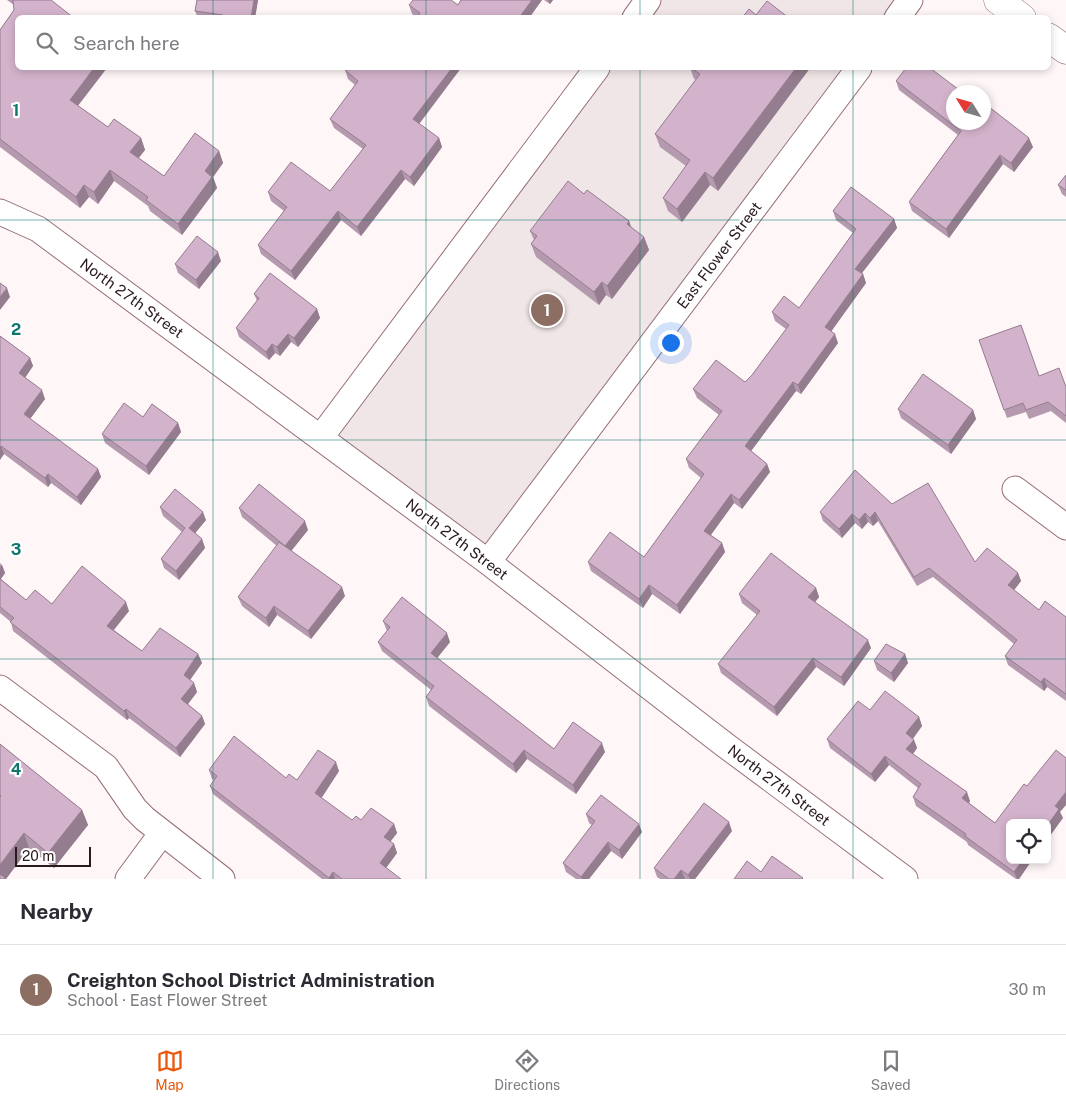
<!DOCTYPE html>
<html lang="en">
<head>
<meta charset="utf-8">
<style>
  body { margin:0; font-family:"Public Sans",sans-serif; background:#f2f2f3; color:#2b2b33 }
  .controls { position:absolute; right:15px; bottom:15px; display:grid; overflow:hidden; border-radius:8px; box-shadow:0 2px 8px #0003 }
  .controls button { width:45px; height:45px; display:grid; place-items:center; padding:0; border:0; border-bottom:1px solid #e1e1e2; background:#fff; color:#2b2b33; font:25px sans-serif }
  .compass { position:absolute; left:946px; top:85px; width:45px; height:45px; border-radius:50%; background:#fff; box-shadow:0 2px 8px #0003; rotate:307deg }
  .scale { position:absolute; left:15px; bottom:12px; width:76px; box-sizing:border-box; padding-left:5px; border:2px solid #291a1c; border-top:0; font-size:14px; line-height:18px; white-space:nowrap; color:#291a1c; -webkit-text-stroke:4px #fff; paint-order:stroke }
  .you { position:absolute; left:670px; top:342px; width:18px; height:18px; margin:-12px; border:4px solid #fff; border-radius:50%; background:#1a73e8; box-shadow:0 0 0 8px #1a73e833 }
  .badge { display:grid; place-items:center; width:32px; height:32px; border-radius:50%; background:#ea580c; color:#fff; font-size:16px; font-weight:700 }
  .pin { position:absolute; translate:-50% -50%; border:2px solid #fff; box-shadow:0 1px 5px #0006 }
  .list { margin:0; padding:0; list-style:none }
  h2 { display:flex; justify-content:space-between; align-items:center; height:65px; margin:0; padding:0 20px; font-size:21px }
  h2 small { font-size:16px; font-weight:400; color:#7c7c81 }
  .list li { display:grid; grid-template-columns:32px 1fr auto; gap:15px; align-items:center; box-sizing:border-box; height:90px; padding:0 20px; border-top:1px solid #e1e1e2 }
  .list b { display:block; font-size:19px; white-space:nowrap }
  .list p { margin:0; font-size:16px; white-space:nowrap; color:#7c7c81 }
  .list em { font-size:16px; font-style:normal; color:#7c7c81 }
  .icon { flex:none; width:28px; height:28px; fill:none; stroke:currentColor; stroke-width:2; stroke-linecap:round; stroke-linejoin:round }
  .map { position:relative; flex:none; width:1066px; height:879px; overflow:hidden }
  .search { position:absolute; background:#fff; box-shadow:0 2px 8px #0003; left:15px; right:15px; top:15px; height:55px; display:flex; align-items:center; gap:12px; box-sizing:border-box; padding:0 18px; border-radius:8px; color:#7c7c81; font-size:19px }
  .sheet { height:155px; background:#fff }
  nav { display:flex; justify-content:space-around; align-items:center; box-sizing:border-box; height:70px; border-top:1px solid #e1e1e2; background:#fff; font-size:14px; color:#7c7c81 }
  nav a { display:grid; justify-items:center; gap:2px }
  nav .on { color:#ea580c }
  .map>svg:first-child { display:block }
</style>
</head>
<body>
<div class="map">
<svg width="1066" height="879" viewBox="0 0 1066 879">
  <rect width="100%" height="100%" fill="#fff6f7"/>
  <path fill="#f1e6e7" d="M648 0H910L897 17 635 18Z
    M597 68H859L488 562 321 437Z"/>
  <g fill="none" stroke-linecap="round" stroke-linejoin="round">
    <g stroke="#956f75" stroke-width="27">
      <path id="minor" d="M635 18 648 0
        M897 18 910 0
        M0 212 38 229 488 562 725 745 905 879
        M321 437 597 68
        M1015 489 1066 527
        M488 562 859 68
        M0 688 106 767 135 809 145 819 222 879
        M128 879 162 833"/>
    </g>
    <g stroke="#956f75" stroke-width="29">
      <path id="tertiary" d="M998 0 1022 18
        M1048 37 1066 50"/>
    </g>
    <use href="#minor" stroke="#fff" stroke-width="25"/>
    <use href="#tertiary" stroke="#fff" stroke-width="28"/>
  </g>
  <path fill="#b59aaf" d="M7 0H51L78 106 108 127 141 138 145 150 139 158 164 176 219 151 223 163 213 177 217 188 182 235 150 211 148 206 114 181 98 204 89 197 80 208 0 147V30L14 10V5Z
    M197 0H258L255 18H198L195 11Z
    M461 0H542L529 18 417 17 412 14 409 5H458Z
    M544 0H553L550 4Z
    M461 68 419 124 439 138 442 147 414 186 405 179 361 236 341 220 295 280 261 254 258 245 284 211 271 201 268 192 330 191 363 149 334 128 330 119 355 85 348 79 345 70Z
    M690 68H810L718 191 710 185 682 222 668 211 663 198 686 166 660 147 655 134 696 80 694 79Z
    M896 81 1033 147 1014 172 1003 164 949 238 912 211 909 202 958 135 899 90Z
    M1066 175V197L1062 194 1058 185Z
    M584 194 629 221 631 228 644 237 649 250 612 299 606 295 599 305 536 257 531 244 534 240 530 231Z
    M833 211 894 219 897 228 862 273 863 274 866 283 831 331 838 343 801 394 796 391 751 451 767 464 770 472 742 509 734 503 711 535 722 543 725 552 680 614 652 594 643 608 591 571 588 562 644 557 701 478 689 468 686 459 719 415 697 398 693 389 745 382 752 375 786 329 775 321 772 312 799 308 853 233 836 220Z
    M221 261 199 289 178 273 175 264Z
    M254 294 317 309 320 318 298 347 291 342 280 356 275 353 269 360 239 337 236 328 257 301Z
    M0 336 30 358 33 366 25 378 45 399 30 419 98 469 101 477 81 505 51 483 48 487 4 454 0 459Z
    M979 340 1039 376 1066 387V423L1051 411 1029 419 1026 412 1007 418Z
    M898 409 973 410 976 419 951 454 901 418Z
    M178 423 181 432 149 475 105 443 102 434Z
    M892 504 975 562 1018 573 1021 581 1014 590 1039 610 1066 617V701L1047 687 1044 691 1008 665 1005 656 1014 644 933 577 917 586 878 521 873 526 868 522 862 529 855 523 842 538 823 521 820 512Z
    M160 507 206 520 195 533 202 539 205 548 179 580 164 568 161 559 182 532 163 516Z
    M239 508 308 530 291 551 345 596 311 639 277 615 269 627 242 606 238 597 277 546 242 517Z
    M0 563 2 565 5 573 1 579 26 600 52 604 129 611 114 630 142 651 198 654 202 663 190 680 194 683 197 692 188 704 202 716 205 724 180 757 129 718 127 720 13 631 11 622 0 613Z
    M816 588 819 597 815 602 871 648 844 686 816 667 777 716 721 673 718 664 757 615 742 603 739 594Z
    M383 621 450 642 437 658 554 749 605 752 576 794 527 759 516 773 429 706 426 697 431 690 382 651 378 642 387 631Z
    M905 654 908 663 894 682 877 670 874 661Z
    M870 710 919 717 922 726 913 739 914 740 917 748 913 754 970 801 969 803 995 823 1060 812 1063 818 1010 860H1032L1019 879H1016L968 845 967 842 916 806 913 797 918 788 889 765 875 782 830 748 827 739Z
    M0 744 82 810 88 825 54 868 29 848 6 879H0Z
    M209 770 297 780 339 771 321 798 352 820H361L394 824 397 833 390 842 394 844 397 853 386 868 401 879H322L213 794 210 786 214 780 212 779Z
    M586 814 642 832 622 859 611 851 589 879H576L566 872 563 863 592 825 589 823Z
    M732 831 695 879H660L657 877 654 868Z"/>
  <path fill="#947d8e" d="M254 0H258L255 18H251Z
    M532 0H542L529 18H519Z
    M548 0H553L550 4Z
    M94 68H107L74 111 70 100Z
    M452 68H461L416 128 413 119Z
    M796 68H810L718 191 713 178Z
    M141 138 145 150 134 163 130 152Z
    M439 138 442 147 414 186 410 177Z
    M1029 138 1033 147 1014 172 1011 163Z
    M219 151 223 163 213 177 217 188 182 235 178 224 205 171Z
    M1000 155 1003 164 949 238 946 229Z
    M110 170 114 181 98 204 94 192Z
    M401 170 405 179 361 236 357 227Z
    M705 172 710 185 682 222 677 209Z
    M84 185 89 197 80 208 76 197Z
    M338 211 341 220 295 280 291 271Z
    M894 219 897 228 858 278 855 269Z
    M629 221 634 234 627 224Z
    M644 237 649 250 612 299 607 286Z
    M218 252 221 261 199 289 196 280Z
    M863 274 866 283 828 336 825 327Z
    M602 282 606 295 599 305 594 292Z
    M7 288 10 297 0 310V297Z
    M317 309 320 318 298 347 294 338Z
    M288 334 291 342 280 356 277 347Z
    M835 334 838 343 801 394 798 385Z
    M272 344 275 353 269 360 266 352Z
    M30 358 33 366 22 382 19 373Z
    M793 382 796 391 748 455 745 446Z
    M42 390 45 399 27 423 24 414Z
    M973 410 976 419 951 454 948 445Z
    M178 423 181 432 149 475 146 466Z
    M1 446 4 454 0 460V447Z
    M767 464 770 472 742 509 739 500Z
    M98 469 101 477 81 505 77 497Z
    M48 474 51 483 48 487 45 478Z
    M731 494 734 503 707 540 704 531Z
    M203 512 206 520 192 537 189 528Z
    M875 512 878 521 873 526 870 518Z
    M865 513 868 522 862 529 859 520Z
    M852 514 855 523 842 538 839 529Z
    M305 521 308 530 288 555 285 546Z
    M202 539 205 548 179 580 176 571Z
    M722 543 725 552 680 614 677 605Z
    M2 565 5 573 0 580V567Z
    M1018 573 1021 581 1011 594 1008 585Z
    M649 585 652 594 643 608 639 599Z
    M342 587 345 596 311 639 308 631Z
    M816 588 819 597 812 606 808 597Z
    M126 602 129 611 110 634 107 626Z
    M274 606 277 615 269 627 266 618Z
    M447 633 450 642 434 662 431 653Z
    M868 640 871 648 844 686 841 677Z
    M198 654 202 663 187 684 184 675Z
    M905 654 908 663 894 682 891 673Z
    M813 658 816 667 777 716 774 707Z
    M1044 678 1047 687 1044 691 1041 682Z
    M194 683 197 692 185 708 181 699Z
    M126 709 129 718 127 720 124 711Z
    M202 716 205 724 180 757 176 748Z
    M919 717 922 726 910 742 906 733Z
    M914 740 917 748 910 758 906 749Z
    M602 743 605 752 576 794 573 785Z
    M524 750 527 759 516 773 513 764Z
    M885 756 889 765 875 782 871 774Z
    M336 762 339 771 319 802 315 793Z
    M967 792 970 801 966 807 962 798Z
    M1066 792V805L1060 812 1063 818 1047 840V826L1055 806Z
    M82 810 88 825 54 868 48 853Z
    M729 822 732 831 695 879H690L688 875Z
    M394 824 397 833 387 846 384 837Z
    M639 824 642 832 622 859 619 850Z
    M24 833 29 848 6 879H0V865Z
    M608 842 611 851 589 879H582L581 877Z
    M394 844 397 853 383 872 380 863Z
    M1023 860H1032L1019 879H1017L1014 872Z
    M681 870 685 879H674Z
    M333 872 335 879H329V878Z"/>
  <path fill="#d3b3cb" stroke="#947d8e" d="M13 0H51L74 18H18V68H94L70 100 108 127 114 119 141 138 130 152 164 176 195 133 219 151 205 171 212 177 178 224 146 200 148 197 110 170 94 192 84 185 76 197 0 139V30L14 10Z
    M197 0H254L251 18H223V15L195 11Z
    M413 0H451L458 5 461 0H532L519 18H416L420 13 409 5Z
    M767 1 789 18H742L749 9 756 15Z
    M347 68H452L413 119 439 138 410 177 401 170 357 227 338 211 291 271 258 245 287 207 268 192 291 162 330 191 366 145 330 119 358 81 345 70Z
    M691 68H796L713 178 705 172 677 209 663 198 690 160 655 134 700 74Z
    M906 68H930L962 92H954V122H984V103L1029 138 1011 163 1000 155 946 229 909 202 961 131 896 81Z
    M1066 175V190L1058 185Z
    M568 181 584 194 587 190 629 221 627 224 644 237 607 286 602 282 594 292 531 244 537 236 530 231Z
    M851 187 894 219 855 269 863 274 825 327 835 334 798 385 793 382 745 446 767 464 739 500 731 494 704 531 722 543 677 605 649 585 639 599 588 562 610 532 644 557 704 474 686 459 722 411 693 389 716 360 745 382 752 375 789 325 772 312 784 296 799 308 856 229 833 211Z
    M197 236 218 252 196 280 175 264Z
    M270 273 317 309 294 338 288 334 277 347 272 344 266 352 236 328 259 298 254 294Z
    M0 283 7 288 0 297Z
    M1021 325 1039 376 1059 368 1066 387V416L1048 402 1026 410 1023 403 1004 410 979 340Z
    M0 336 30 358 19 373 42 390 24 414 98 469 77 497 48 474 45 478 1 446 0 447Z
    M923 374 973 410 948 445 898 409Z
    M124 403 143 417 152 404 178 423 146 466 102 434Z
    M855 470 892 504 928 483 975 562 987 548 1018 573 1008 585 1039 610 1045 601 1066 617V694L1044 678 1041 682 1005 656 1017 640 929 568 914 577 875 512 870 518 865 513 859 520 852 514 839 529 820 512Z
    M259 484 305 521 285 546 239 508Z
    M175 489 203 512 189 528 202 539 176 571 161 559 185 528 160 507Z
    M279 542 342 587 308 631 274 606 266 618 238 597Z
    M771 553 816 588 808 597 868 640 841 677 813 658 774 707 718 664 760 611 739 594Z
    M82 566 126 602 107 626 142 651 160 628 198 654 184 675 194 683 181 699 202 716 176 748 126 709 124 711 10 622 14 618 0 607V579L26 600 35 590 52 604Z
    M402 597 447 633 431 653 554 749 573 722 602 743 573 785 524 750 513 764 426 697 434 686 378 642 390 627 383 621Z
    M886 644 905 654 891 673 874 661Z
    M885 691 919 717 906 733 914 740 906 749 967 792 962 798 995 823 1024 784 1027 786 1056 750 1066 758V792L1055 806 1059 809 1047 826V823H1010V860H1023L1014 872 965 836 966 834 913 797 921 784 885 756 871 774 827 739 858 701 870 710Z
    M234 736 286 778 289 774 297 780 318 750 336 762 315 793 352 820 356 816 361 820 371 808 394 824 384 837 394 844 380 863 401 879H342L333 872 329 878 210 786 217 776 209 770Z
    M0 744 82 810 48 853 24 833 0 865V797L1 796 0 795Z
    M601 795 639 824 619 850 608 842 581 877 563 863 595 821 586 814Z
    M704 803 729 822 688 875 681 870 674 879H669L654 868Z
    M772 856 803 878 802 879H734L747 861 761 872Z
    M0 874 6 879H0Z"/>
  <path fill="none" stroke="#0f766e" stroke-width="1" stroke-opacity="0.55" d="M213 0V18M426 0V18M640 0V18M853 0V18M213 68V879M426 68V879M640 68V879M853 68V879M0 220H1066M0 440H1066M0 659H1066"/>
  <g text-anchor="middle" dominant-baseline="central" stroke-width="4.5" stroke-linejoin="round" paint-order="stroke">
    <g font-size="15" fill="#291a1c" stroke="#fff">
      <text transform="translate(719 255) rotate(-53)">East Flower Street</text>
      <text transform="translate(132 298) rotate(36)">North 27th Street</text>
      <text transform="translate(457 539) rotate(37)">North 27th Street</text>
      <text transform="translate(779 785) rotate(37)">North 27th Street</text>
    </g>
  </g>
  <g font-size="16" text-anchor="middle" font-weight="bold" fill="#0f766e" stroke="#fff" stroke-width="4.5" stroke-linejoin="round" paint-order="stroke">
    <text x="16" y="116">1</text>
    <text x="16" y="335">2</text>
    <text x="16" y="555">3</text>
    <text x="16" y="775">4</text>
  </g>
</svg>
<div class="controls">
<button><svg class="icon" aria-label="locate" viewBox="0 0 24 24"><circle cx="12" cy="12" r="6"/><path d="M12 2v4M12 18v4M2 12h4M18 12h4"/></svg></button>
</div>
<svg class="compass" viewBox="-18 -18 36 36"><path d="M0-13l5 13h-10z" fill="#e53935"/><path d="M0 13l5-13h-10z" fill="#7c7c81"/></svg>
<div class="scale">20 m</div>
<div class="you"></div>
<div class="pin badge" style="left:547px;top:310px;background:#8d6e63">1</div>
<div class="search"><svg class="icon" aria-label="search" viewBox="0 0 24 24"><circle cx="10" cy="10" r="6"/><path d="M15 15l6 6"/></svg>Search here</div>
</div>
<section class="sheet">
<h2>Nearby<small></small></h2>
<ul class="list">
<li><span class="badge" style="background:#8d6e63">1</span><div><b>Creighton School District Administration</b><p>School · East Flower Street</p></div><em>30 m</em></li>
</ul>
</section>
<nav>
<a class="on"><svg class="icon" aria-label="map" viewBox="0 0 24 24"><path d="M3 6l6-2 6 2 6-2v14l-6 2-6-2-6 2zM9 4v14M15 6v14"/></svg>Map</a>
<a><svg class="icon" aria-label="directions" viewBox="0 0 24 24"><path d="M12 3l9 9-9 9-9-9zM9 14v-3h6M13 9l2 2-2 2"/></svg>Directions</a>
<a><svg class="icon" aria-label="saved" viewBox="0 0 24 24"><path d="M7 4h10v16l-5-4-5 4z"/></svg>Saved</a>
</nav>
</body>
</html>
